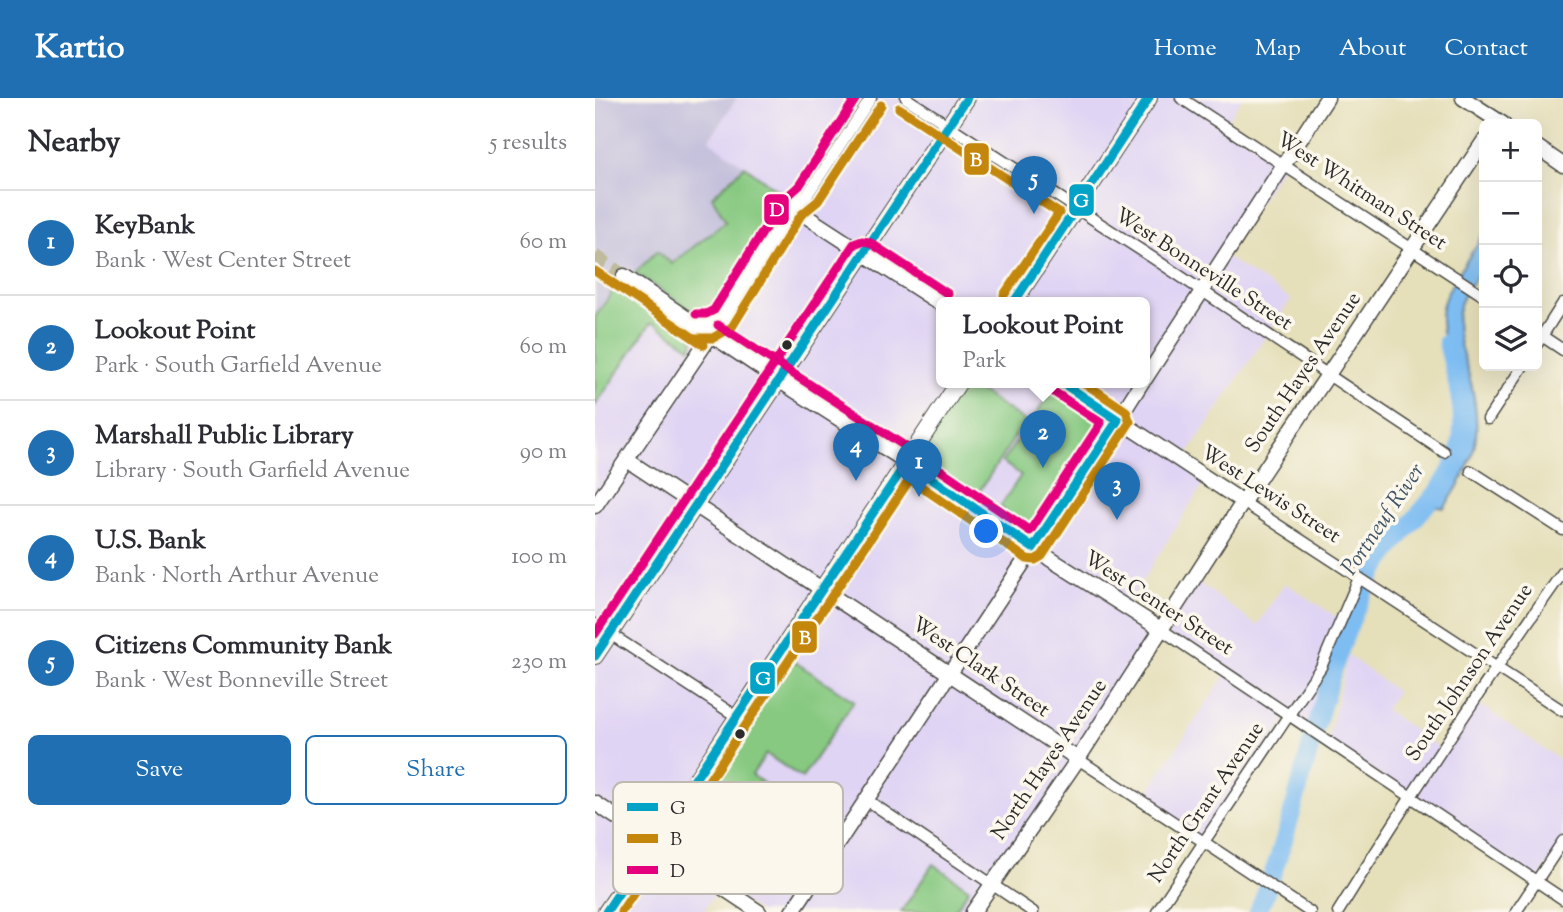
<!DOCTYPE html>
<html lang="en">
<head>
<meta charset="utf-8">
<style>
  body { margin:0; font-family:"Sorts Mill Goudy",serif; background:#f2f2f3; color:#2b2b33 }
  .controls { position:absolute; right:21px; top:21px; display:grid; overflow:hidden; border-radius:10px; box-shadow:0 7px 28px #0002 }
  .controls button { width:63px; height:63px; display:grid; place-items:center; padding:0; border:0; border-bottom:2px solid #e1e1e2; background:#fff; color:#2b2b33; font:35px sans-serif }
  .you { position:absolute; left:392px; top:434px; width:24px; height:24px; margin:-18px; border:5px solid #fff; border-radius:50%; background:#1a73e8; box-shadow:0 0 0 10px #1a73e833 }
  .badge { display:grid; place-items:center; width:46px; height:46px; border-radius:50%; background:#1f6fb2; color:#fff; font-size:23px; font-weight:700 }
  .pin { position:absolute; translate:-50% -58px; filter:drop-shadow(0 2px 4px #0008) }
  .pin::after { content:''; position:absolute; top:37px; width:24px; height:21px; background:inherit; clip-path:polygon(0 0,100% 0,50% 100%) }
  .popup { position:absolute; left:341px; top:199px; width:214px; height:91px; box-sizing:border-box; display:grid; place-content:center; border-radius:10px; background:#fff; filter:drop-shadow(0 2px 5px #0005); font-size:23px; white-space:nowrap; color:#7c7c81 }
  .popup b { font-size:26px; color:#2b2b33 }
  .popup::after { content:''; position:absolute; left:50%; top:100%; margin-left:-14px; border:14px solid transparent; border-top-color:#fff }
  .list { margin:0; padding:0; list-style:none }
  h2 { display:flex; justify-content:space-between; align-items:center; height:91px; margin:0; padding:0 28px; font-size:30px }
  h2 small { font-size:23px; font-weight:400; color:#7c7c81 }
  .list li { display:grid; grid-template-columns:46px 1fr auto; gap:21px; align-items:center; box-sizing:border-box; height:105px; padding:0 28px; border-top:2px solid #e1e1e2 }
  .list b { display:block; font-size:26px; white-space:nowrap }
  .list p { margin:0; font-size:23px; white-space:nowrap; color:#7c7c81 }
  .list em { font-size:23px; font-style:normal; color:#7c7c81 }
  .actions { display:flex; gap:14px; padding:21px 28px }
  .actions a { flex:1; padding:16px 0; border:2px solid #1f6fb2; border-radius:10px; text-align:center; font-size:24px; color:#1f6fb2 }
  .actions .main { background:#1f6fb2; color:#fff }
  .icon { flex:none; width:38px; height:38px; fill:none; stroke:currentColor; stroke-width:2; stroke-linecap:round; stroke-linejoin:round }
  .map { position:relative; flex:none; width:968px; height:814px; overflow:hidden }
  header { display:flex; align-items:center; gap:42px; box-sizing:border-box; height:98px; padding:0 35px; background:#1f6fb2; color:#fff }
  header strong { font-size:33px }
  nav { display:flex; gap:38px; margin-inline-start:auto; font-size:24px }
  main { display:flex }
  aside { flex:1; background:#fff }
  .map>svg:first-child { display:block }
</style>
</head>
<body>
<header>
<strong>Kartio</strong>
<nav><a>Home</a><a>Map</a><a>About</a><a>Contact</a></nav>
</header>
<main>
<aside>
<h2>Nearby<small>5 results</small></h2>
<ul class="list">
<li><span class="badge">1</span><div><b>KeyBank</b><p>Bank · West Center Street</p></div><em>60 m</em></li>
<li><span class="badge">2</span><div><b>Lookout Point</b><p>Park · South Garfield Avenue</p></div><em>60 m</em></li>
<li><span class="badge">3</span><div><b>Marshall Public Library</b><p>Library · South Garfield Avenue</p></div><em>90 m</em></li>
<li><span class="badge">4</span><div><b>U.S. Bank</b><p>Bank · North Arthur Avenue</p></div><em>100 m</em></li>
<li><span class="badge">5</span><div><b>Citizens Community Bank</b><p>Bank · West Bonneville Street</p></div><em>230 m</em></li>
</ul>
<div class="actions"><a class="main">Save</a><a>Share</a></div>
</aside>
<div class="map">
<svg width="968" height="814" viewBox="0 0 968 814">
  <rect width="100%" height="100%" fill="#fbf7ec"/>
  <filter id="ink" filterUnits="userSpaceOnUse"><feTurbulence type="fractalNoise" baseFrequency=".0143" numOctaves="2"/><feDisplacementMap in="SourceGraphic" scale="14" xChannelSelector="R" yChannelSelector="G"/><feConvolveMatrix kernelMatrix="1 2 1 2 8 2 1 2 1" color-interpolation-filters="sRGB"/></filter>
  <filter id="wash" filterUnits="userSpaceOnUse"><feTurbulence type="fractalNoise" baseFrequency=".00686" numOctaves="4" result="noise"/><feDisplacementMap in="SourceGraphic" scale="28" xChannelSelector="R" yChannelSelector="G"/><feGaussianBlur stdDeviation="1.57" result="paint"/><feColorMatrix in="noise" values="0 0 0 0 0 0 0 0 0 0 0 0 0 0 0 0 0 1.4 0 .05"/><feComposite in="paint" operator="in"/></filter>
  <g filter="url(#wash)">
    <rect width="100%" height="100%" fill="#e5dfba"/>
    <path fill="#e0d4f4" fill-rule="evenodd" d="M142 0H647L629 27 689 66 629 158 696 201 587 364 612 380 531 509 567 532 599 481 662 528 690 485 752 526 713 629 694 617 609 744 547 702 631 576 566 532 379 814H164L125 788 108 814H0V219L35 169 40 174 114 42ZM346 204H550V284H346Z
      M753 557 802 594 790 612 846 651 878 602 968 664V743L942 783 733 642Z"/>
    <path fill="#c4c0db" d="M0 0H142L114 42 150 68 117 99 131 123 76 166 62 153 40 175 34 169 0 219Z"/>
    <path fill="#87c981" stroke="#597a56" stroke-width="2" d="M150 68 192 100 116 217 107 219 40 175 62 153 77 166 131 123 117 99Z
      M23 186 96 233 99 242 96 250 59 225 55 226 0 308V219Z
      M371 284 430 323 376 406 312 364Z
      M457 293 508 326 437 434 405 409 426 377 407 364Z
      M194 560 259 603 207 680 171 656 157 677 176 691 169 703 165 701 161 706 164 708 160 715 157 714 148 732 145 731 141 737 143 739 136 750 116 737 100 761 73 743Z
      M338 766 374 791 359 814H306Z"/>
    <path fill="#7ebdf2" stroke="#54748e" stroke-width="2" d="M889 136C889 144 891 155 889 163 885 180 866 193 863 215 860 236 867 254 873 273 889 332 884 360 849 410L831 407C841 395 853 383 861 370 873 351 876 306 867 286 857 261 842 239 847 210 850 191 878 154 889 136Z"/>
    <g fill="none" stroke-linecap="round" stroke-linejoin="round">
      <path stroke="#7ebdf2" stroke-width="18" d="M663 814C706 712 720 600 766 500 775 480 789 458 803 441 824 413 857 385 865 349 872 314 860 278 852 244"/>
    </g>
  </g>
  <g filter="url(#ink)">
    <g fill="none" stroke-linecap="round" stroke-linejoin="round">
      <path stroke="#c0bb9d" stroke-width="14" stroke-dasharray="14 7" stroke-linecap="butt" d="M0 158 29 178"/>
      <g stroke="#474640" stroke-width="13">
        <path id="minor" d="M311 0 558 160 849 354
          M586 0 889 198
          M197 109 213 96 276 0
          M944 236 968 252
          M942 246 968 205
          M893 321 928 268
          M876 373 968 432
          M648 404 968 613
          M438 450 523 322
          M0 526 141 618
          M567 532 968 801
          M483 661 715 814
          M272 702 438 814
          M562 814 726 569 764 480
          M743 814C815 698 889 585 968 474
          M921 814 968 743"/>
      </g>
      <g stroke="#474640" stroke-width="17">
        <path id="tertiary" d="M868 0 908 26
          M942 49 968 67
          M29 178 182 281 312 364 438 450 567 532
          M101 228H114L127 222 197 109 346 206
          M550 281 732 0
          M466 284 648 404
          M523 322 547 284
          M32 362 483 661
          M0 408 116 237
          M0 705 164 814
          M197 814 438 450
          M378 814 483 661 648 404 889 43"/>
      </g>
      <g stroke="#474640" stroke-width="18">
        <path id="secondary" d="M419 204 554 0
          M0 558 372 0
          M11 814 59 745 364 284"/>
      </g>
      <use href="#minor" stroke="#fff" stroke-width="10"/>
      <use href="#tertiary" stroke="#fff" stroke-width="14"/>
      <use href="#secondary" stroke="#fff" stroke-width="16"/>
      <g stroke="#fbf7ec" stroke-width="14">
        <path id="bus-1" d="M419 204 554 0
          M0 558 372 0
          M11 814 312 364 438 450 523 322 466 284"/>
      </g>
      <g stroke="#fbf7ec" stroke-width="14">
        <path id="bus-2" d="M304 10 464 115 409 197
          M0 173 109 247
          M101 240H118L137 229 206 117 223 103 286 7
          M26 814 315 381 432 461 440 462 447 458 535 324 531 313 488 284"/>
      </g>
      <g stroke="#fbf7ec" stroke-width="14">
        <path id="bus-3" d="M101 216H111L119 212 187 103 204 88 261 0
          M123 227 319 354 435 433 506 325 459 294
          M0 536 259 146 267 143 274 144 353 196"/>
      </g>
      <use href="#bus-1" stroke="#02a3c6" stroke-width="9"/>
      <use href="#bus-2" stroke="#c4870b" stroke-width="9"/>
      <use href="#bus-3" stroke="#e5007d" stroke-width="9"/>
    </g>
  </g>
  <g fill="#2b2b2b" stroke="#fbf7ec" stroke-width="2.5">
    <circle cx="192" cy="247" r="6"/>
    <circle cx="145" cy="636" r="6"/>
  </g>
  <g text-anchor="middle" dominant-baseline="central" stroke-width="7" stroke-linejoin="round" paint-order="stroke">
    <g font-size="21" fill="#2b2b2b" stroke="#fbf7ec">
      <text transform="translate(766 94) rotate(33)">West Whitman Street</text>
      <text transform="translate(608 172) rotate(33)">West Bonneville Street</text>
      <text transform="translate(709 275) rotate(-56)">South Hayes Avenue</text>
      <text transform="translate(675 397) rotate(33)">West Lewis Street</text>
      <text transform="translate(563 506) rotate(33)">West Center Street</text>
      <text transform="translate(385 570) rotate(34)">West Clark Street</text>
      <text transform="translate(875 575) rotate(-56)">South Johnson Avenue</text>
      <text transform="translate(455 662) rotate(-56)">North Hayes Avenue</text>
      <text transform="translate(612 705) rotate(-56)">North Grant Avenue</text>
    </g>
    <g font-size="23" font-style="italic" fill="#445767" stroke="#fbf7ec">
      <text transform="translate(789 422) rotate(-56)">Portneuf River</text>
    </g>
  </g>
  <rect x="18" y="684" width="230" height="112" rx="10" fill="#fbf7ec" stroke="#bdbab2" stroke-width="2"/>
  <rect x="32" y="705" width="31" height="8" fill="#02a3c6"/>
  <rect x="32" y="736" width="31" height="9" fill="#c4870b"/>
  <rect x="32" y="768" width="31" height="8" fill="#e5007d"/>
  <g font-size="19" fill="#2b2b2b">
    <text x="75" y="716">G</text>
    <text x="75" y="747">B</text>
    <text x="75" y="779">D</text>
  </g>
  <g stroke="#fbf7ec" stroke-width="2.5">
    <rect x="368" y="44" width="27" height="34" rx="7" fill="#c4870b"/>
    <rect x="473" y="85" width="27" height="34" rx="7" fill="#02a3c6"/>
    <rect x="168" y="95" width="27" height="33" rx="7" fill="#e5007d"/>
    <rect x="196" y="522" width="27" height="34" rx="7" fill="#c4870b"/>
    <rect x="154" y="563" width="27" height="34" rx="7" fill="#02a3c6"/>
  </g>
  <g font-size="19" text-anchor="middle" font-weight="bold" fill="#fff">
    <text x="381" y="68">B</text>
    <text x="486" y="109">G</text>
    <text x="182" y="118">D</text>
    <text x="210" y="546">B</text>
    <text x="168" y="587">G</text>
  </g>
</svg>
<div class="controls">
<button>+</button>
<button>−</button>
<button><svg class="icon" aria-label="locate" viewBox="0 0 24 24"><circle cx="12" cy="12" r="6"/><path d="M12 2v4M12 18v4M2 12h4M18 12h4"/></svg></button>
<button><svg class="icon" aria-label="layers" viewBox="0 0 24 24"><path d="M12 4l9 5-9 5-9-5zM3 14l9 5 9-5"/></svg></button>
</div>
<div class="you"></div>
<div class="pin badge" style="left:324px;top:399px">1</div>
<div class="pin badge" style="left:448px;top:370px">2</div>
<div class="popup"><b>Lookout Point</b>Park</div>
<div class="pin badge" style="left:522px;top:422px">3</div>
<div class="pin badge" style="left:261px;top:383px">4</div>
<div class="pin badge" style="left:439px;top:116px">5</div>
</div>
</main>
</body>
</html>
